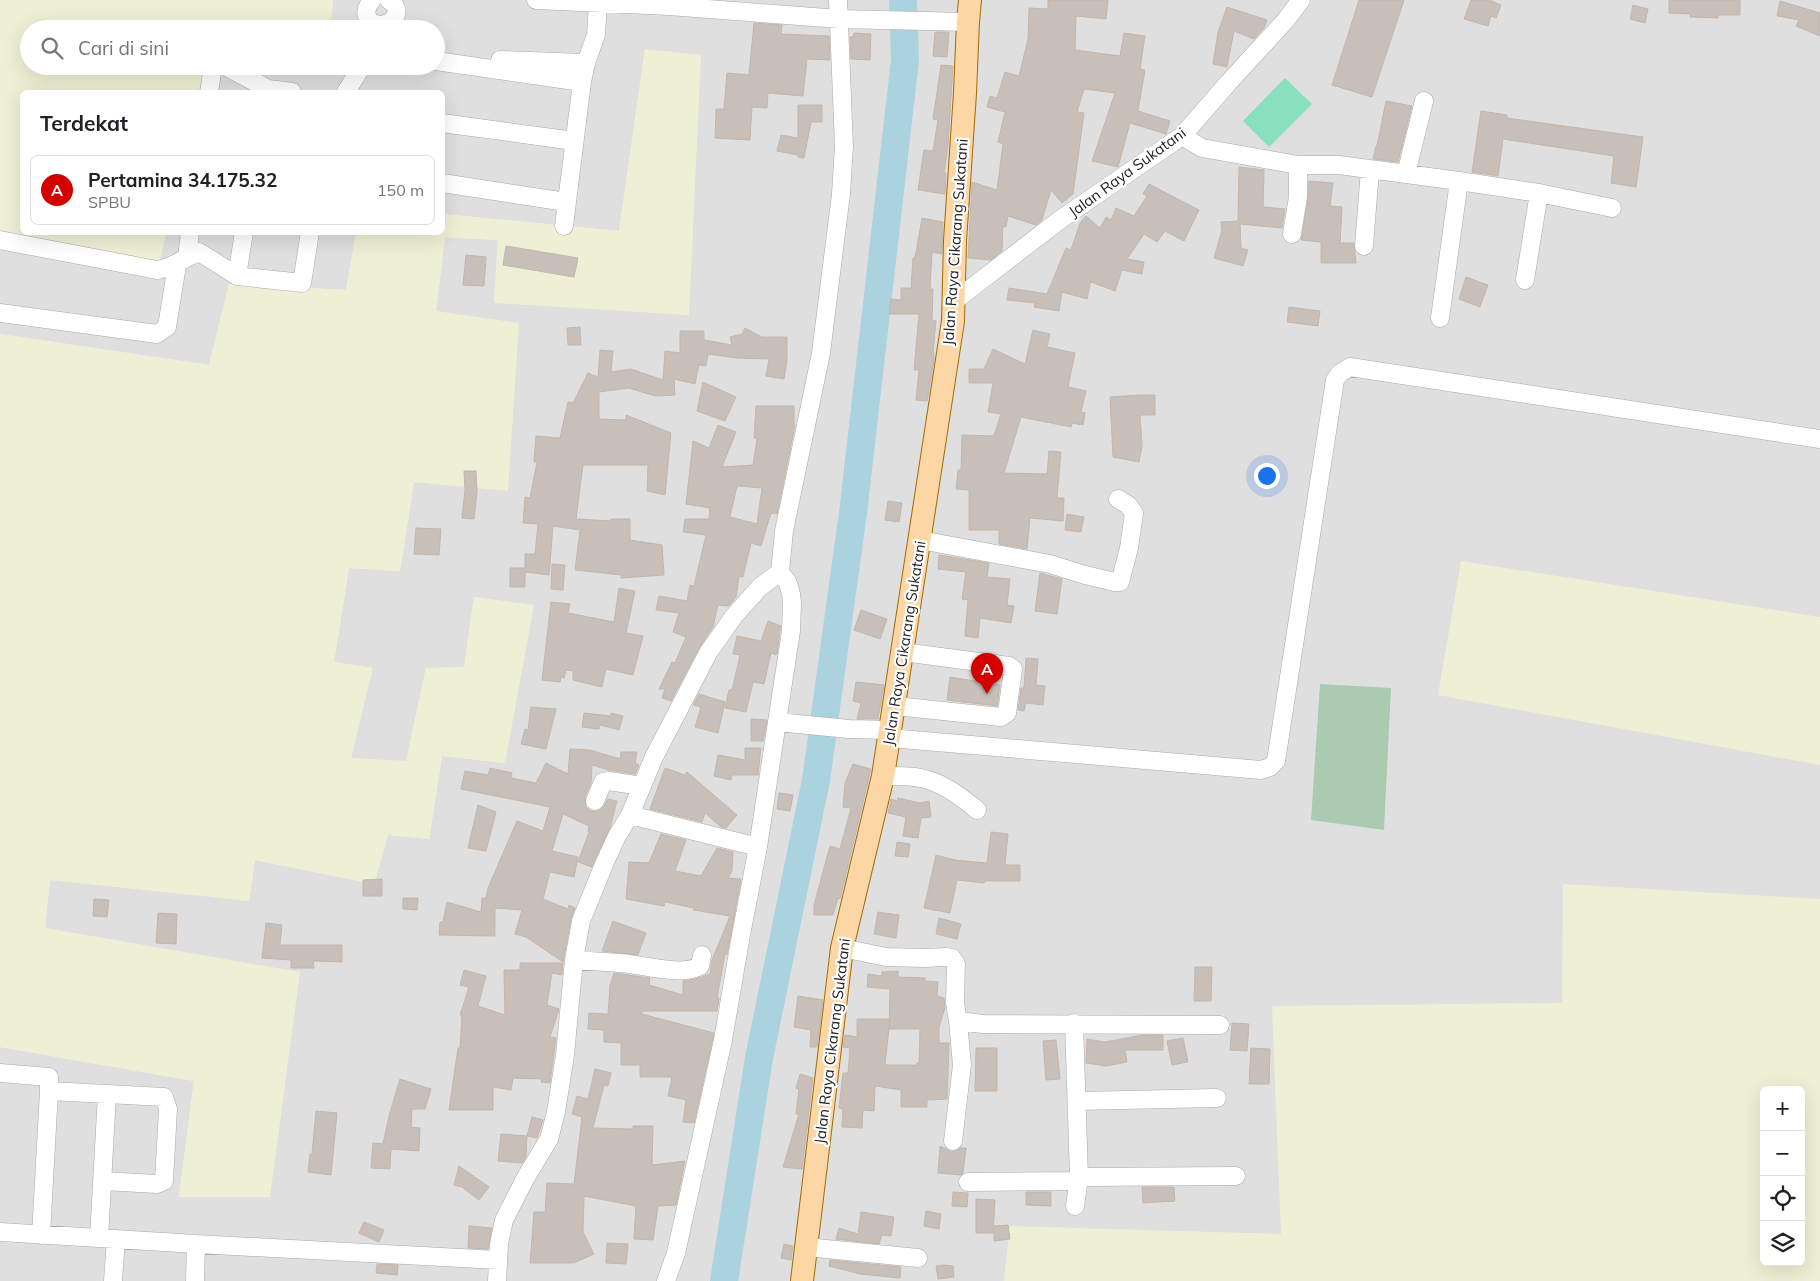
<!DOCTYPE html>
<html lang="id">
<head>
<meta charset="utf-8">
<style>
  body { margin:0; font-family:Mulish,sans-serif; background:#f6f6f6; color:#202124 }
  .controls { position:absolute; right:15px; bottom:15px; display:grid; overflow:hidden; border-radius:8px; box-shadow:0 5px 20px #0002 }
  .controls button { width:45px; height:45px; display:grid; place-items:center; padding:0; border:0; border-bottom:1px solid #e0e0e0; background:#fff; color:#202124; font:25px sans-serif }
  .you { position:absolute; left:1266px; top:475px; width:18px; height:18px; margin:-12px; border:4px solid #fff; border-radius:50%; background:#1a73e8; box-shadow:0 0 0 8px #1a73e833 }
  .badge { display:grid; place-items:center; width:32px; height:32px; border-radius:50%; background:#d40000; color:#fff; font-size:16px; font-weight:700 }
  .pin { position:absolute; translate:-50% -41px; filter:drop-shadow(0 1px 2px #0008) }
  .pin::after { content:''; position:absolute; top:26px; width:18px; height:15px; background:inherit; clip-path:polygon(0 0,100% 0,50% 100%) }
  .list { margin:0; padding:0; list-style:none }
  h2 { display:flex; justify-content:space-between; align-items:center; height:65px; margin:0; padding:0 20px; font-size:21px }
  h2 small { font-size:16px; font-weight:400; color:#757577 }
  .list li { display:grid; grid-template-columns:32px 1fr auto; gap:15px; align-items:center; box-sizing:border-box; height:70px; margin:0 10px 10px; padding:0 10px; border:1px solid #e0e0e0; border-radius:8px }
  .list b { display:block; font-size:19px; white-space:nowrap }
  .list p { margin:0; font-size:16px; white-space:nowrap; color:#757577 }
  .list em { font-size:16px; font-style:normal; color:#757577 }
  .icon { flex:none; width:28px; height:28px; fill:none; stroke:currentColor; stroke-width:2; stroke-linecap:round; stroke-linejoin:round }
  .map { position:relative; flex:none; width:1820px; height:1281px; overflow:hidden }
  .search { position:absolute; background:#fff; box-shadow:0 5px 20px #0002; left:20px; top:20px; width:425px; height:55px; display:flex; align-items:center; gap:12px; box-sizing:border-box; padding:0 18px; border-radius:28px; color:#757577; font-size:19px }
  .panel { position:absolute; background:#fff; box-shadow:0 5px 20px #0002; left:20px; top:90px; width:425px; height:145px; border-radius:8px }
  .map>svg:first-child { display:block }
</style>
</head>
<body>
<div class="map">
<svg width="1820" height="1281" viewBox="0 0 1820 1281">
  <rect width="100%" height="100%" fill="#f2efe9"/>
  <path fill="#e0dfdf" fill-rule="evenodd" d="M333 0H1820V1281H0V1047L194 1081 179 1197 300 973 45 928 50 880 249 900 255 860 374 884 388 835 429 839 442 756 505 763 474 597 464 668H426L406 762 351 758 372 668 334 662 349 568 400 571 414 482 508 490 436 311 445 237 498 240 494 302 689 315 645 50 619 231 443 214 442 92H200L206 66H285L324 70 325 66H436V29H330ZM1764 1090H1801V1262H1764Z
    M166 233H356L346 290 229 284 209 365 0 334V235L159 264Z"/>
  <path fill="#eef0d5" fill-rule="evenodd" d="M0 0H333L330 29H29V66H206L200 92H22V232L166 233 159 265 0 235Z
    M645 49 701 55 689 315 494 303 498 240 445 237 436 311 519 323 508 491 414 482 400 571 349 568 334 662 373 668 351 758 406 761 426 668 464 667 474 597 534 605 505 763 442 756 429 839 388 835 374 884 255 860 249 901 50 880 45 928 300 972 270 1197H179L194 1081 0 1047V334L209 365 229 284 346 290 356 233 442 232 443 214 619 231Z
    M1461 561 1820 617V765L1438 695Z
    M1563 884 1820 899V1281H1004L1010 1226 1281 1234 1272 1006 1562 1003ZM1764 1090H1801V1262H1764Z"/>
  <path fill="#aacbaf" d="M1320 684 1391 688 1384 830 1311 820Z"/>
  <path fill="#88e0be" d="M1285 78 1312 104 1269 147 1243 121Z"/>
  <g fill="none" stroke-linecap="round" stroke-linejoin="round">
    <path stroke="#aad3df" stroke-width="28" d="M724 1281 759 1058 816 780 853 513 905 60 903 0"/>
  </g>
  <path fill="#c7bfb8" stroke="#c4b6ab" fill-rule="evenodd" d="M1048 0H1108L1106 19 1076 16 1075 50 1120 56 1124 33 1145 36 1140 69 1145 70 1138 111 1170 121 1166 134 1130 123 1118 167 1092 161 1115 93 1084 89 1077 112 1084 113 1073 194 1062 203 1051 190 1042 220 1036 225 1008 216 1006 227 1003 226 1002 251 991 260 968 258 972 182 997 190 1003 144 998 142 1005 112 987 107 990 96 997 98 1005 72 1019 76 1028 39 1029 8 1048 9Z
    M1359 0H1404L1372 97 1332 85Z
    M1471 0H1489L1501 5 1496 18 1491 16 1488 26 1464 19Z
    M1669 0H1740V15H1718V18L1690 17V14L1669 13Z
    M1780 1 1820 13V36L1796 26 1799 20 1777 16Z
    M1633 5 1648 9 1645 23 1630 19Z
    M1227 7 1267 20 1264 28 1254 39 1234 31 1227 67 1213 64 1218 32Z
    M754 23 782 25 781 34 829 36 830 60 807 59 803 96 768 93 767 108 752 107 750 140 715 138 716 109H724L727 73 749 75Z
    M935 32H949L947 57 933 56Z
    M854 33 871 34 870 60 851 59 850 37H853Z
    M941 65 953 66 948 145 944 173H946L945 194 918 190 924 150 933 151 938 120 933 119Z
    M1386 101 1412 106 1398 162 1373 159 1376 146H1377Z
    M798 105H822V122H811L804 158 798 157V155L777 151 781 135 798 138Z
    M1481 111 1507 115V118L1643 137 1636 187 1611 183 1614 156 1503 139 1498 176 1472 172Z
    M1239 167 1264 170 1263 207 1285 209 1282 228 1240 224 1241 248 1248 250 1243 266 1214 258 1222 230 1221 222 1238 221Z
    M1309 181 1333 183 1330 206 1342 207 1340 243H1354L1356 263H1321V242L1301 240 1308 199Z
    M1149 184 1199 210 1184 241 1165 231 1157 242 1144 234 1127 259 1144 262 1142 274 1122 270 1115 291 1091 282V280L1087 299 1062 292 1059 311 1034 307 1035 303 1007 300 1009 288 1047 294 1066 248 1071 250 1080 223 1086 216 1100 228 1106 217 1111 220 1116 208 1134 216 1147 196 1143 194Z
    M922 218 943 222 942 254 932 252 930 289H933L932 320 936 321 933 352H934V361L927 401 916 400 919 370H914L919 314H889L891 299 901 300V288H911L913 258H915Z
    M506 246 578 258 574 277 503 265Z
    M466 255 486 257 484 286 463 285Z
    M1466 277 1488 285 1480 307 1459 299Z
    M1289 307 1320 311 1318 326 1287 322Z
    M580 327 581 345H568L567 328Z
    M745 328 762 337H787V360L784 379 766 376 769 359 736 358 708 354 706 366 699 365 695 384 674 379 675 395 655 396 629 388 599 392V419L626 420V415L671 433 665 495 647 491 648 465H583L576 519 611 521V519H630V540L662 545 664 575 621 578V575L575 570 580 530 553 526 549 575 525 572V587H510V568H525V554H535L538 524 523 523 525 497 530 498 537 462H534L536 436 560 438 568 402 573 403 588 373 598 377 600 350 613 351 611 372 631 369 663 380 665 351 680 353V331H704V340L732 345 730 337 742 334Z
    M1033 330 1050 334 1047 347 1075 353 1068 387 1086 391 1081 412 1085 413 1083 425 1072 423 1071 427 1021 417 1004 473 1047 474 1049 451 1061 452 1057 498H1064L1063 521 1030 518 1027 549 999 544V530H969V490L956 489 958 470H961L962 435 994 436 1001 414 988 412 993 383H969V369H984L993 349 1025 364Z
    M703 382 736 397 725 421 697 411Z
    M1139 395H1155V415H1140L1142 446 1139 462 1113 457 1110 397Z
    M756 406H794V425H795L777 514 771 513 761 546 751 543 743 577 739 576 736 597 729 606 718 605 713 627 699 648 671 701 662 698 665 689H659L672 662 675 663 686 637 673 632 679 613 656 610 659 596 687 601 690 585 694 586 706 535 683 532 685 519H709L710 508 686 504 693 441 709 448 718 425 736 432 722 467 753 465 757 439 754 438ZM737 486 762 488 757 524 730 517Z
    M464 471H476L477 491 474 519 462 518 465 490Z
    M888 501 902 503 899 522 885 520Z
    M1067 514 1084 517 1081 532 1065 530Z
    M416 528 441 529 439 555 414 554Z
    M939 555 989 563 987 577 1010 579 1007 605 1014 606 1011 623 980 618 978 638 965 636 968 600 962 599 966 572 938 569Z
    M552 564 565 565 563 590 551 589Z
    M1040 573 1062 579 1057 614 1035 611Z
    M619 588 635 591 626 633 643 636 633 675 606 669 602 687 573 680V671L566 670 564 678 561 677 560 682 542 680 551 602 570 604 568 613 614 622Z
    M861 610 887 619 880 639 854 630Z
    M768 621 781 626 780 630 777 654 776 655 771 653 764 684 753 682 746 712 725 708 729 690H732L740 655 733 654 737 636 761 641Z
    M1026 658 1038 659 1036 685 1045 686 1043 705 1026 703 1024 711 1018 710 1021 688H1024Z
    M950 677 1000 685 997 706 947 700Z
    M856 682 884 685 878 719H857L861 703 853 701Z
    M699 694 725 702 718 733 695 727 701 707 693 705Z
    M531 707 556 709 546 749 521 744 525 729 528 730Z
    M584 713 611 716V713L623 716 619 730 600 725 599 729 582 727Z
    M751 719 767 720 763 741H751Z
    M745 748H761L758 775H732L731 780 714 776 718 755 745 760Z
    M570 749 590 750 620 759 621 752H637L635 763 639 765 635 774 609 770 592 765 591 783 585 797 586 807 590 811H597L602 809 608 799 617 801 610 828 592 867 578 862 589 832 588 831 589 826 563 814 552 851 578 857 574 877 550 872 543 899 568 909 569 905 575 908 571 919 563 962 526 937 515 934 522 910 495 908V936L439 935 440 922H443L447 902 481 912 482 898H486L488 888 517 821 543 831 550 807 461 789 465 771 488 775 490 768 512 773 511 778 536 783 546 763 568 774Z
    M853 764 871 769 840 899 838 898 833 915H814V905L830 846 840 849 851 808 843 807 845 783Z
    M665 768 685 775 687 772 737 815 726 828 721 827 705 813 702 822 650 809Z
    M779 793 793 795 790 811 777 809Z
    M898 798 920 803 929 801 931 817 921 818 918 838 903 836 906 817 888 813 891 799 897 801Z
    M478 805 496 812 486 851 468 848Z
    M991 832 1008 834 1005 865H1020V881H985L984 883 957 880 950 913 924 908 936 855 955 860 987 863Z
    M661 834 686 840 675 871 701 876 717 848 733 852 732 871 728 878 741 879 727 955 725 954 717 998H719L717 1011H642V1014L714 1033 694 1123 683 1122 686 1100 668 1096 672 1077H640V1065H621V1043L604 1042V1030L588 1029 589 1013 608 1014 610 986 614 973 650 978 649 985 683 995V981L696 979 710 974 712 960 730 916 693 910 694 908 665 902 664 906 626 899 629 862 649 863Z
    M897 842 910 844 908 857 895 856Z
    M382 879V896H363V880Z
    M403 898H418L417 910 403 909Z
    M94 899 109 900 107 917 93 916Z
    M878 912 899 915 896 938 874 934Z
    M158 913 177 914 176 944 156 943Z
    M939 918 961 924 957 939 936 934Z
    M613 921 646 933 638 955 602 951Z
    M266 923 282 925 280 945H342V962L313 961 314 968H291V960L262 958Z
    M520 963H563L562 975 552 973 547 1005 559 1009 550 1037 556 1038 550 1083 541 1082 542 1079 513 1078 511 1090 493 1087V1110H449L458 1048H460L462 1015H460L469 987 460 985 464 970 486 976 478 1006 505 1015 504 970H520Z
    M1195 967H1212L1211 1001H1194Z
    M898 971V977L925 978V981L938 982 937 996 944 998 945 1008 939 1027V1043H949L947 1099 927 1100V1107H901V1090L875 1086 874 1111 863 1110 862 1128 842 1127 843 1109 839 1108 843 1073H848L850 1048 843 1047 845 1035 857 1037V1019H890L885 1065H917V1063H919L920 1029H889L890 989 867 987 868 974 882 976V972Z
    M798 996 823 1000 817 1047H810L811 1030 794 1027Z
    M1232 1023 1249 1024 1247 1051 1230 1050Z
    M1143 1035H1163V1050H1125L1127 1062 1106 1066 1086 1063 1087 1039 1105 1042Z
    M1183 1038 1188 1062 1172 1065 1167 1041Z
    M1056 1040 1060 1079 1046 1080 1043 1041Z
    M976 1048H997V1091H975Z
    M1251 1048 1270 1049 1269 1084H1249Z
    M595 1069 611 1073 608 1086 604 1085 593 1128 633 1129V1126H653L652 1165 685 1161 676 1205 658 1206 653 1240 634 1239 636 1206 584 1196 583 1232 594 1254 574 1263H530L534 1212H545L547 1183 574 1184 582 1117 572 1114 577 1096 588 1099Z
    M800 1074 813 1078 802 1169 783 1167 799 1114H796L799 1089 796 1088Z
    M400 1079 431 1089 425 1109H412L411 1127 420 1128 419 1151 391 1149 390 1169 371 1168 373 1143 383 1144 389 1116Z
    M316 1111 337 1113 331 1175 308 1172 310 1154H312Z
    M532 1117 543 1120 537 1138 527 1136Z
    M501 1134 527 1136 526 1157 522 1163 498 1161Z
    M940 1146 952 1152 961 1148H966L963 1173 961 1175 938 1173Z
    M459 1166 489 1187 479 1200 462 1187 454 1185Z
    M1142 1187H1174L1175 1201 1143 1203Z
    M953 1192 968 1193 967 1207 952 1206Z
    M1026 1192H1051V1206L1026 1205Z
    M976 1199 995 1200 993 1233H976Z
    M926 1211 941 1214 939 1229 924 1226Z
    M861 1212 894 1217 891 1236 882 1235 879 1244 836 1239 839 1228 858 1234Z
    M364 1222 384 1230 379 1242 359 1233Z
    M1008 1225 1010 1239 994 1241V1226Z
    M469 1226 492 1228 488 1249 468 1248Z
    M607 1243 628 1244 626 1264 606 1263Z
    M784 1244 793 1246 791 1260 781 1258Z
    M830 1260 901 1267 900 1278 860 1274 829 1266Z
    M377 1264 398 1265 397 1275 376 1273Z
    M944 1265 953 1266 954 1277 938 1279 936 1266Z"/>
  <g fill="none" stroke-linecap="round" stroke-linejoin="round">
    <g stroke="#a9a9a9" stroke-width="19">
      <path id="minor" d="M372 0C366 7 364 14 370 22 389 32 407 12 389 0
        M536 0 669 6 839 19 968 22
        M500 60 586 63
        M436 61 582 82
        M225 66 268 89 292 92
        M209 92 213 66
        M346 92 362 66
        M442 123 574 141
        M1182 136 1202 148 1298 165H1339L1459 181 1539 193 1612 208
        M1406 174 1424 101
        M442 183 566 202
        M564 226 582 82 586 63 596 35 598 3
        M1292 234 1298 197V165
        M0 240 157 270C175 267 183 258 199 252L237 276 302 283 310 232
        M1364 246 1370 170
        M187 257 190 232
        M237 276 244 232
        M1525 280 1539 193
        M953 302 1061 219 1182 136 1229 82 1285 21 1301 0
        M0 313 157 334 167 327 177 265
        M1440 318 1459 181
        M920 540 1050 564 1085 575 1115 582H1120L1129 548 1134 513 1128 505 1118 499
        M895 706 1001 717 1007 713 1013 669 1009 666 903 652
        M777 722 849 729 891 730
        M890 738 1261 770 1270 767 1276 761 1335 380 1340 373 1350 367 1820 439
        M883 776C894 776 905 776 915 777 939 780 959 795 977 810
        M595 801 603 782 609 781 641 786
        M630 815 758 847
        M842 948 886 957 924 958 946 957 952 958 956 964 955 1003 958 1021 983 1024 1220 1025
        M574 960C589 961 605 962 620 963 641 964 681 977 700 966L702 955
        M1074 1023 1079 1177 1075 1206
        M0 1073 49 1077V1091L107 1094 99 1238
        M1078 1101 1217 1098
        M953 1141 962 1065 958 1021
        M1079 1177 1236 1176
        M103 1181 157 1184 164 1181 168 1109 164 1097 107 1094
        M968 1182 1079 1181
        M0 1232 196 1244
        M41 1235 49 1091
        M806 1247 918 1258
        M113 1281 116 1239
        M195 1281 196 1244 498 1260
        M497 1281 499 1244 504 1220 526 1177 549 1139 556 1112 565 1055 574 960 581 921 605 862 617 836 630 815 654 757 708 653 734 616 760 587 780 572 784 531 821 353 841 194 844 146 838 0
        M666 1281 676 1253 723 1040 741 935 758 847 777 722 791 631 792 603 791 594 788 583 780 572"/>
    </g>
    <g stroke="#a06b00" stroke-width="24">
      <path id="major" d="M802 1281 842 948 883 776 953 321 955 241 965 93 968 22 970 0"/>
    </g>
    <use href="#minor" stroke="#fff" stroke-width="18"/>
    <use href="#major" stroke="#fcd6a4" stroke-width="22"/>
  </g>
  <g text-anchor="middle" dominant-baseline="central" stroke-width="4.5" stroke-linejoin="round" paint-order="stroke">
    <g font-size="15" fill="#222" stroke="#fff">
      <text transform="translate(1127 172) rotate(-36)">Jalan Raya Sukatani</text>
      <text transform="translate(955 242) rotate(-86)">Jalan Raya Cikarang Sukatani</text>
      <text transform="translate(904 643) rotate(-81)">Jalan Raya Cikarang Sukatani</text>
      <text transform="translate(832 1041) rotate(-83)">Jalan Raya Cikarang Sukatani</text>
    </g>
  </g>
</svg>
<div class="controls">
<button>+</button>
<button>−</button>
<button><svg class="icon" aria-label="locate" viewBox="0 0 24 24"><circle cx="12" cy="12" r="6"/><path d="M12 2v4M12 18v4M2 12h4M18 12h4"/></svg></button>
<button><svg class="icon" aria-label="layers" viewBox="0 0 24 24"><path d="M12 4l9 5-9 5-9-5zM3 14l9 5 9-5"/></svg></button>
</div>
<div class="you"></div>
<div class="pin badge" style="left:987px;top:694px">A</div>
<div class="search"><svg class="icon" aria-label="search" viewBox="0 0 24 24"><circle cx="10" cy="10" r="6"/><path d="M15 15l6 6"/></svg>Cari di sini</div>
<section class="panel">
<h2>Terdekat<small></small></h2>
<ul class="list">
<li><span class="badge">A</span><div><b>Pertamina 34.175.32</b><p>SPBU</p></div><em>150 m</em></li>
</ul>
</section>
</div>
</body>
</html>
